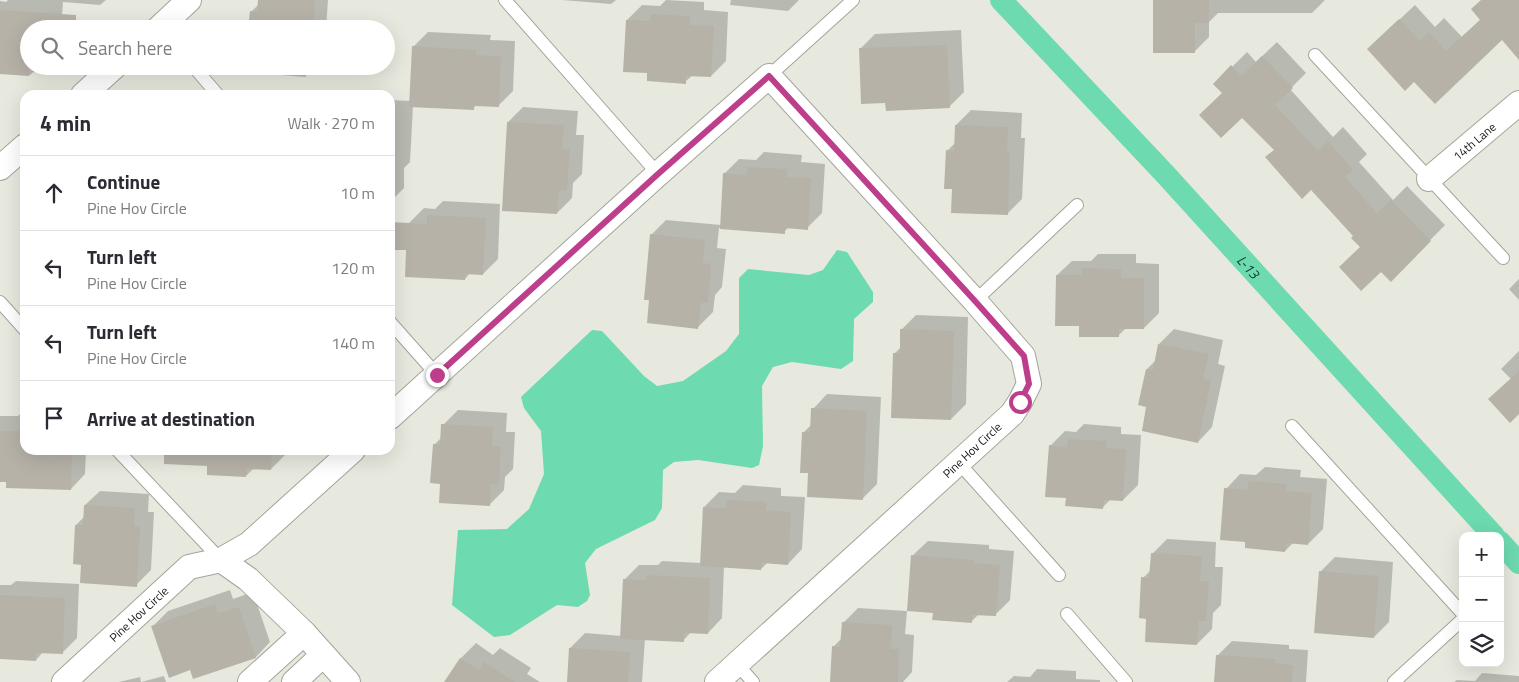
<!DOCTYPE html>
<html lang="en">
<head>
<meta charset="utf-8">
<style>
  body { margin:0; font-family:"Titillium Web",sans-serif; background:#f7f7f7; color:#2b2b33 }
  .controls { position:absolute; right:15px; bottom:15px; display:grid; overflow:hidden; border-radius:10px; box-shadow:0 5px 20px #0002 }
  .controls button { width:45px; height:45px; display:grid; place-items:center; padding:0; border:0; border-bottom:1px solid #e1e1e2; background:#fff; color:#2b2b33; font:25px sans-serif }
  .stop { position:absolute; width:15px; height:15px; margin:-11px; border:4px solid #bd3f8b; border-radius:50%; background:#fff }
  .stop.end { background:#bd3f8b; border-color:#fff; box-shadow:0 1px 5px #0008 }
  .list { margin:0; padding:0; list-style:none }
  h2 { display:flex; justify-content:space-between; align-items:center; height:65px; margin:0; padding:0 20px; font-size:21px }
  h2 small { font-size:16px; font-weight:400; color:#7c7c81 }
  .list li { display:grid; grid-template-columns:32px 1fr auto; gap:15px; align-items:center; box-sizing:border-box; height:75px; padding:0 20px; border-top:1px solid #e1e1e2 }
  .list b { display:block; font-size:19px; white-space:nowrap }
  .list p { margin:0; font-size:16px; white-space:nowrap; color:#7c7c81 }
  .list em { font-size:16px; font-style:normal; color:#7c7c81 }
  .icon { flex:none; width:28px; height:28px; fill:none; stroke:currentColor; stroke-width:2; stroke-linecap:round; stroke-linejoin:round }
  .map { position:relative; flex:none; width:1519px; height:682px; overflow:hidden }
  .search { position:absolute; background:#fff; box-shadow:0 5px 20px #0002; left:20px; top:20px; width:375px; height:55px; display:flex; align-items:center; gap:12px; box-sizing:border-box; padding:0 18px; border-radius:28px; color:#7c7c81; font-size:19px }
  .panel { position:absolute; background:#fff; box-shadow:0 5px 20px #0002; left:20px; top:90px; width:375px; height:365px; border-radius:15px }
  .map>svg:first-child { display:block }
</style>
</head>
<body>
<div class="map">
<svg width="1519" height="682" viewBox="0 0 1519 682">
  <rect width="100%" height="100%" fill="#e7e9de"/>
  <path fill="#6ddab0" d="M837 250 847 252 873 292V302L854 319 853 361 841 369 792 362 773 367 762 386 763 446 759 465 752 468 698 460 674 462 663 470 662 508 655 520 596 549 585 563 590 595 587 601 578 607 557 605 510 635 494 637 452 605 458 530 507 529 529 509 544 474 541 431 524 408 521 397 592 330 602 331 644 376 657 386 683 381 726 351 739 334V278L748 269 809 275 823 270Z"/>
  <path fill="#0003" d="M8 0H106L100 5 63 2 61 29H29V66H48L44 69H37L30 75 0 73V1L6 2Z
    M259 0H328L326 29H250L251 12 259 4Z
    M562 0H616L611 4Z
    M666 0 704 2V10L728 12 726 61 711 76 693 75 685 82 627 20 642 5 660 6Z
    M731 0H799L788 11 730 5Z
    M1154 0H1325L1312 13H1218L1209 22V37L1194 52Z
    M1482 0H1519V43L1502 39 1435 102 1383 35 1415 5 1435 27 1444 18 1462 37 1481 19Z
    M961 30 964 92 949 107 886 102 860 49 875 34Z
    M428 32 491 35 490 40 515 41 513 91 498 106 477 104 473 109 413 106 410 162 404 168V188L390 202V100L411 101 413 47Z
    M1277 42 1306 73 1290 89 1333 137 1343 127 1367 154 1359 162 1393 200 1407 186 1445 225 1391 280 1361 247 1355 236 1215 84 1247 52 1256 62Z
    M256 66H316L305 77 255 73Z
    M523 107 578 111 576 135H584L582 174 573 183 572 198 557 213 508 122Z
    M971 110 1022 113 1021 138H1025L1022 199 1007 214 953 188 947 151 956 142V125Z
    M764 152 802 155 801 162 825 164 822 213 807 228 789 227 784 232 719 228 717 248 726 249 722 287 715 295 713 312 698 327 650 299 651 235 666 220 721 225 724 174 739 159 756 160Z
    M443 201 500 204 498 259 483 274 470 273 465 279 409 223 424 208 435 209Z
    M1098 254H1136V263L1159 264V313L1144 328H1126L1118 336 1080 325 1057 275 1072 261H1091Z
    M1519 279V300L1509 289Z
    M916 315 968 317 966 404 951 419 894 354 901 347V330Z
    M1174 329 1223 340 1218 364 1225 366 1212 427 1198 442 1148 406 1147 369 1156 360 1159 344Z
    M1519 351V412L1511 379 1501 369Z
    M827 394 881 397 877 484 863 498 803 433 812 424 813 409Z
    M25 409V450H86L85 474 71 489 0 480V416H18Z
    M458 410 507 413 506 432H515L513 469 505 477 504 490 489 505 441 482 434 445 442 437 443 425Z
    M1084 424 1121 427V434L1141 435 1138 485 1123 500 1111 499 1103 507 1067 497 1050 446 1065 431 1076 432Z
    M185 450H286V454L271 469 254 468 246 476 208 465Z
    M1265 467 1301 470 1300 477 1327 479 1323 529 1308 544 1293 543 1285 551 1247 541 1226 489 1240 474 1256 475Z
    M743 485 781 488V496L805 497 802 549 788 564 768 562 761 569 724 566 722 618 708 633 691 632 683 641 645 639 642 682H568L570 648 585 633 622 636 624 580 639 565H658L662 561 701 563 704 507 719 492 735 493Z
    M100 491 149 494 148 512H154L151 570 136 585 82 564 76 525 84 517 85 505Z
    M1167 539 1216 542 1215 567H1223L1221 605 1213 613 1212 629 1197 644 1143 578 1151 570 1152 554Z
    M928 541 989 545V549L1014 551 1010 600 995 615 979 614 971 622 934 612 913 555Z
    M1335 557 1393 562 1389 622 1374 637 1320 572Z
    M16 581 79 584 77 638 62 653 43 652 36 660 0 658V585H11Z
    M230 590 233 599 253 592 270 642 256 657 194 678 191 669 153 626 168 611Z
    M858 608 907 611 905 634 914 635 912 672 903 682H831L833 647 842 638 843 623Z
    M1232 641 1289 645V649L1308 650 1306 682H1216L1217 656Z
    M476 643 493 655 500 648 531 668 527 674 540 682H446L461 658Z
    M1037 669 1076 671V679L1100 680V682H1007L1014 676 1030 677Z
    M1482 673 1519 676V682H1454L1457 680 1475 681Z
    M164 676 166 682H119L140 677 141 682Z"/>
  <g fill="none" stroke-linecap="round" stroke-linejoin="round">
    <g stroke="#6ddab0" stroke-width="22">
      <path id="s1" d="M1001 0 1165 174 1494 536"/>
      <path d="M1500 542 1519 563"/>
    </g>
  </g>
  <path fill="#b7b2a8" d="M258 0H315L313 29H248L250 11 257 12Z
    M1153 0H1209V23H1195V53H1153Z
    M1481 0H1519V60L1502 40 1435 104 1414 82 1405 91 1367 49 1399 19 1420 41 1429 32 1446 51 1480 20 1471 9Z
    M0 10 76 15V29H29V76L0 74Z
    M651 14 690 16V25L714 26 711 77 686 76V84L647 81V73L623 72 626 20 650 21Z
    M947 45 950 108 886 111 885 103 861 104 859 48Z
    M412 46 476 50V55L501 56 499 107 474 106V110L409 107Z
    M1262 56 1293 88 1275 105 1318 151 1328 141 1353 170 1345 177 1377 213 1391 200 1431 241 1391 282 1381 272 1361 291 1339 267 1360 247 1351 238 1353 236 1311 190 1302 199 1265 157 1274 150 1242 118 1221 138 1199 115 1222 93 1213 84 1231 65 1241 76Z
    M507 122 564 125 562 149 570 150 567 190H559L557 214 502 211Z
    M955 125 1008 127 1007 153H1010L1008 215 951 213 952 189H944L946 150 954 151Z
    M747 167 787 169V177L811 178 808 230 785 228V234L720 229 723 173 747 175Z
    M427 215 486 218 483 275 465 274V280L405 277 406 250H390V222L427 224Z
    M650 234 705 240 703 263 711 264 708 303H701L698 329 647 323 649 300H644Z
    M1081 268 1121 269V278H1144V329H1119V337H1079V326H1055L1056 275H1082Z
    M900 329 954 331 951 420 891 418 893 353H900Z
    M1158 344 1209 354 1203 379 1211 380 1198 443 1142 431 1146 407 1138 405 1146 369 1153 370Z
    M1519 371V414L1510 423 1488 399Z
    M811 408 867 411 863 500 807 497 808 473H800L802 432H810Z
    M441 424 493 427 492 446 501 447 499 485 491 484 490 506 439 503 440 484 430 483 433 444 440 445Z
    M0 431H25V450H72L71 490 6 488V482H0Z
    M1068 439 1107 441 1106 448 1126 449 1123 501 1104 500 1103 509 1065 506 1066 498 1045 497 1049 445 1067 447Z
    M164 450H272L271 470 247 469 246 477 207 475V466L164 464Z
    M1248 481 1287 484 1286 491 1312 493 1308 545 1286 543 1285 552 1245 548V542L1220 540 1224 488 1248 490Z
    M727 500 767 502 766 510 791 512 788 565 762 563 761 570 700 566 703 507 726 508Z
    M84 505 135 508 134 526 140 527 137 587 80 583 81 565 73 564 75 525H83Z
    M1151 553 1202 556 1200 581H1209L1206 621H1199L1197 645 1145 642 1146 619 1139 618 1141 577 1149 578Z
    M911 555 974 560V563L1000 565 996 616 972 615V623L932 620 933 613 907 611Z
    M1319 571 1379 576 1374 638 1314 633Z
    M646 575 710 578 708 634 684 633V642L620 639 623 579 646 580Z
    M0 595 65 598 63 654 36 653V661L0 659Z
    M215 604 218 613 239 607 256 658 193 679 190 670 169 678 151 626Z
    M842 622 892 625 891 649H899L898 682H830L832 646 840 647Z
    M569 648 630 652 628 682H567Z
    M1216 655 1275 659V663L1293 665 1292 682H1214Z
    M460 658 479 670 484 662 515 682H444Z"/>
  <g fill="none" stroke-linecap="round" stroke-linejoin="round">
    <g stroke="#a3a59a" stroke-width="14">
      <path id="service" d="M505 0 658 174
        M1315 55 1503 258
        M193 66 218 95
        M769 76 853 0
        M975 301 1077 205
        M0 302 25 330
        M390 322 437 375
        M1292 426 1463 614
        M117 450 221 560
        M959 463 1059 575
        M1067 614 1126 682
        M737 664 753 682
        M1394 682 1463 619"/>
    </g>
    <g stroke="#a3a59a" stroke-width="26">
      <g id="minor">
        <path d="M158 29 189 0"/>
        <path d="M83 95 115 66"/>
        <path d="M0 168 25 146"/>
        <path id="s2" d="M1429 179 1519 103"/>
        <path d="M390 417 658 174 769 76 975 301 1023 356 1029 384 1020 402 1012 414 717 682"/>
        <path id="s3" d="M64 682 189 567 221 560"/>
        <path d="M250 682 304 633"/>
        <path d="M294 682 323 655"/>
        <path d="M348 682 304 633 248 579 221 560 249 544 353 450"/>
      </g>
    </g>
    <use href="#service" stroke="#fff" stroke-width="12"/>
    <use href="#minor" stroke="#fff" stroke-width="24"/>
  </g>
  <g fill="none" stroke-linecap="round" stroke-linejoin="round">
    <path stroke="#bd3f8b" stroke-width="6" d="M437 375 658 174 769 76 975 301 1024 356 1029 384 1020 402"/>
  </g>
  <g text-anchor="middle" dominant-baseline="central" stroke-width="4" stroke-linejoin="round" paint-order="stroke">
    <g font-size="12" fill="#171713" stroke="#fff">
      <text stroke="none"><textPath href="#s2" startOffset="59">14th Lane</textPath></text>
      <text transform="translate(972 450) rotate(-43)">Pine Hov Circle</text>
      <text stroke="none"><textPath href="#s3" startOffset="101">Pine Hov Circle</textPath></text>
    </g>
    <g font-size="14" font-style="italic" fill="#043727" stroke="#fff">
      <text stroke="none"><textPath href="#s1" startOffset="364">L-13</textPath></text>
    </g>
  </g>
</svg>
<div class="controls">
<button>+</button>
<button>−</button>
<button><svg class="icon" aria-label="layers" viewBox="0 0 24 24"><path d="M12 4l9 5-9 5-9-5zM3 14l9 5 9-5"/></svg></button>
</div>
<div class="stop" style="left:1020px;top:402px"></div>
<div class="stop end" style="left:437px;top:375px"></div>
<div class="search"><svg class="icon" aria-label="search" viewBox="0 0 24 24"><circle cx="10" cy="10" r="6"/><path d="M15 15l6 6"/></svg>Search here</div>
<section class="panel">
<h2>4 min<small>Walk · 270 m</small></h2>
<ul class="list">
<li><svg class="icon" aria-label="ahead" viewBox="0 0 24 24"><path d="M12 20V5M6 11l6-6 6 6"/></svg><div><b>Continue</b><p>Pine Hov Circle</p></div><em>10 m</em></li>
<li><svg class="icon" aria-label="left" viewBox="0 0 24 24"><path d="M17 20v-9H6M10 6l-5 5 5 5"/></svg><div><b>Turn left</b><p>Pine Hov Circle</p></div><em>120 m</em></li>
<li><svg class="icon" aria-label="left" viewBox="0 0 24 24"><path d="M17 20v-9H6M10 6l-5 5 5 5"/></svg><div><b>Turn left</b><p>Pine Hov Circle</p></div><em>140 m</em></li>
<li><svg class="icon" aria-label="arrive" viewBox="0 0 24 24"><path d="M6 21V4h12l-3 4 3 4H6"/></svg><div><b>Arrive at destination</b></div></li>
</ul>
</section>
</div>
</body>
</html>
